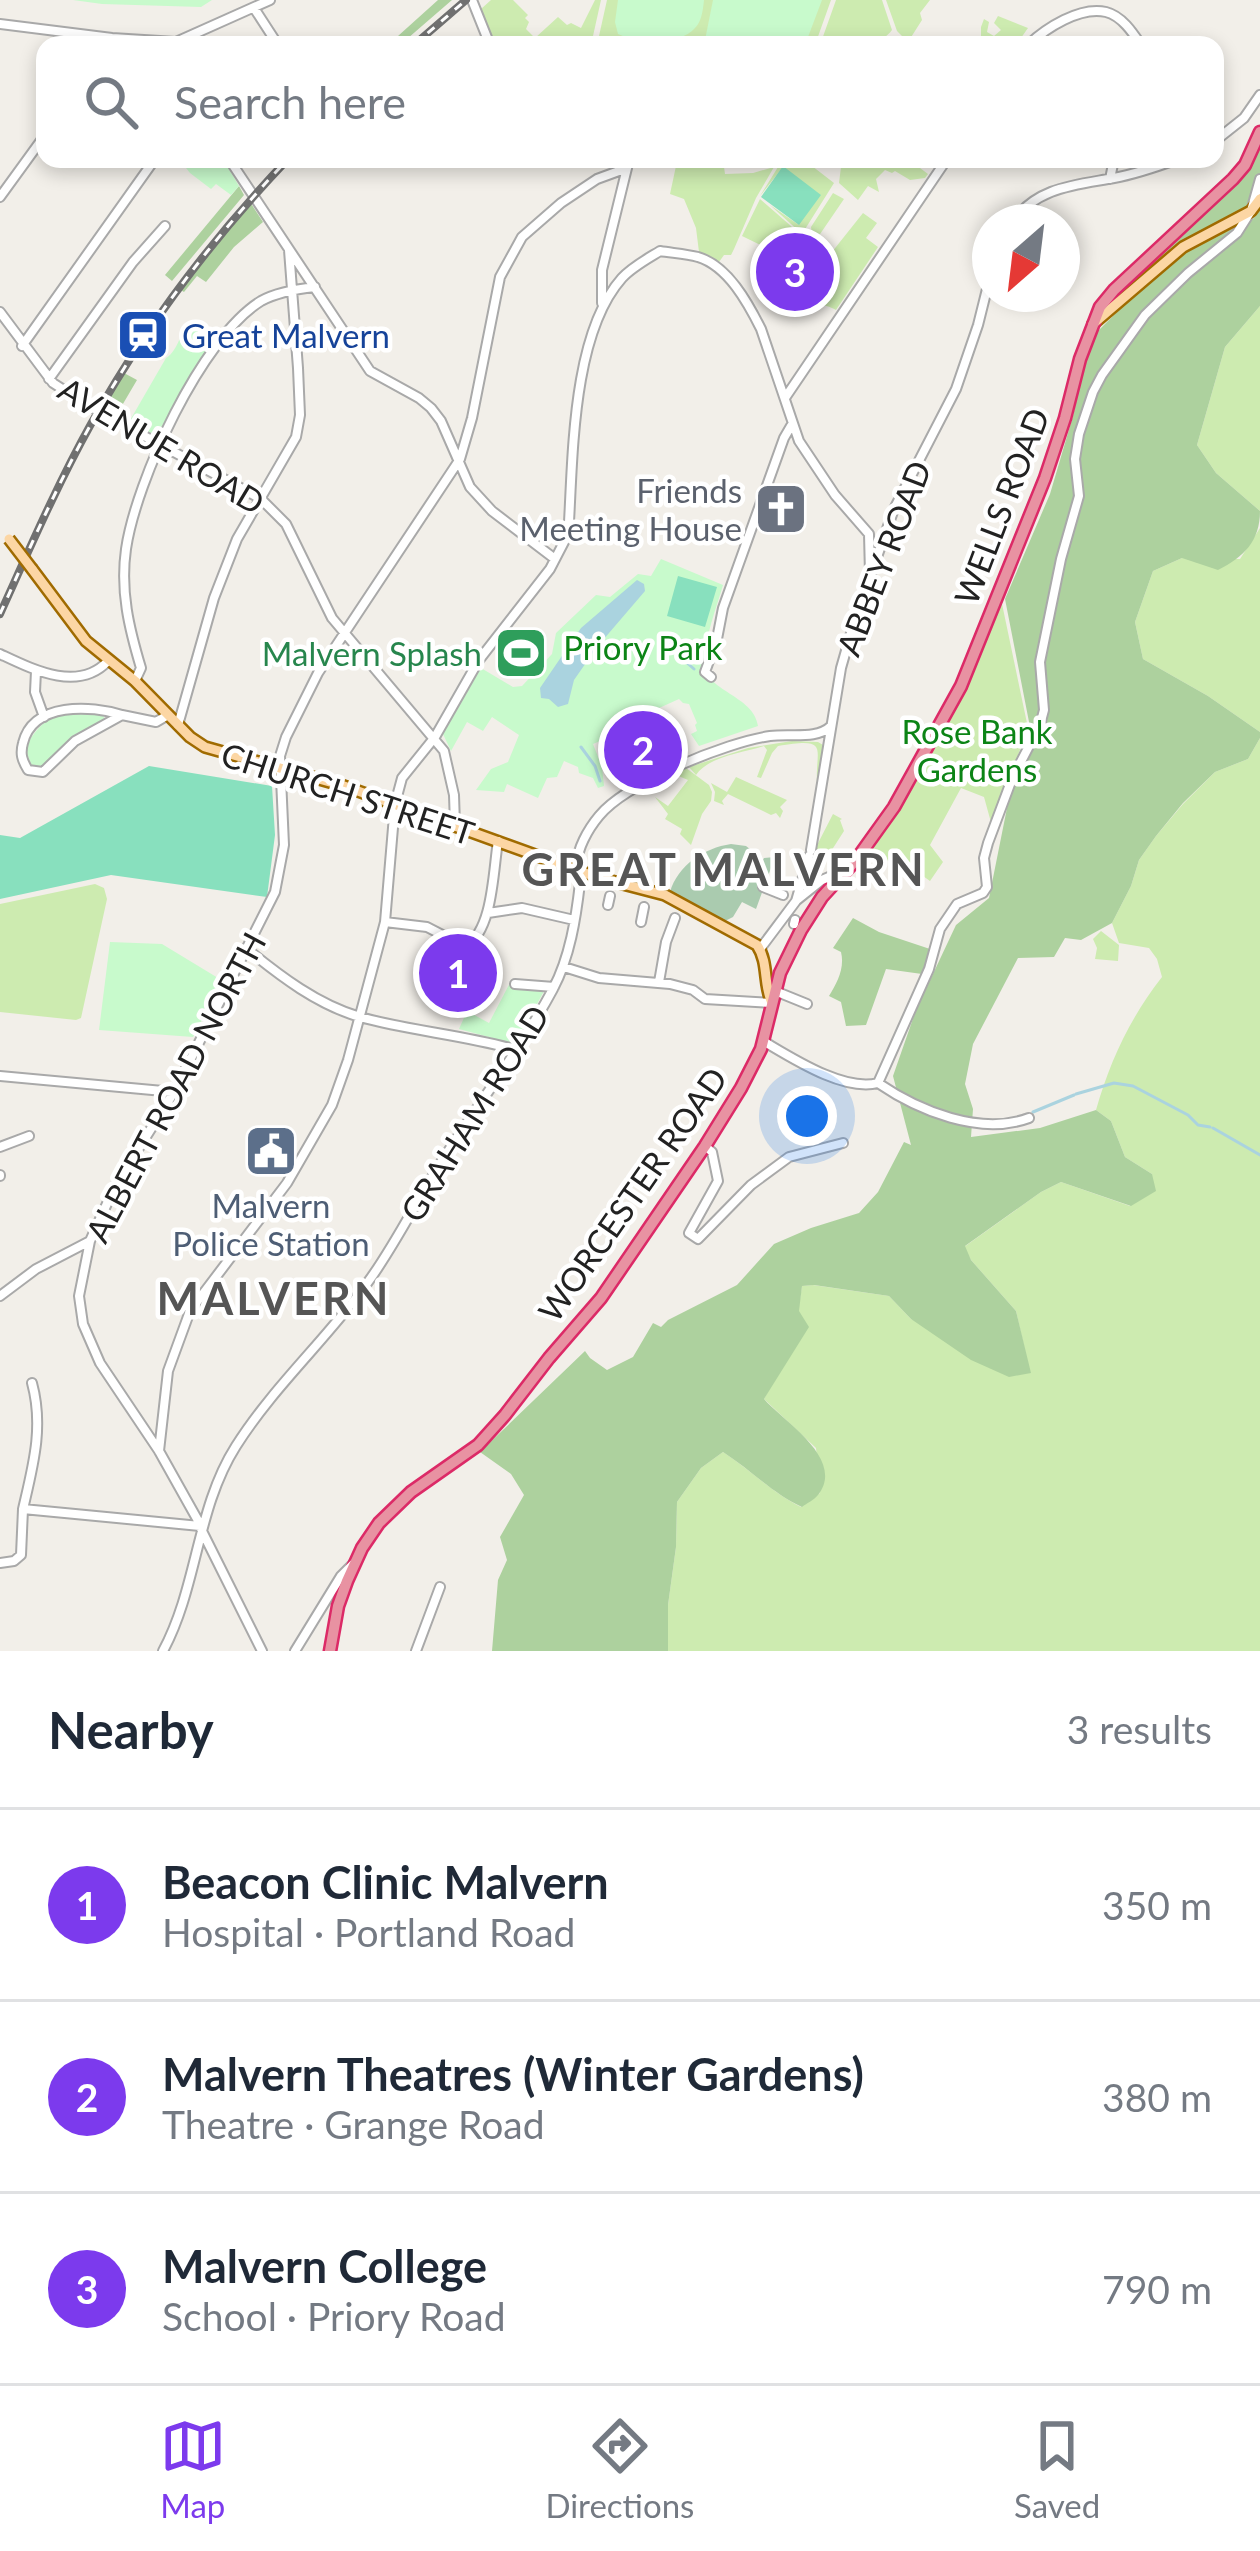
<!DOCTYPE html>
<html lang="en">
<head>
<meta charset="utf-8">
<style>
  body { margin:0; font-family:Lato,sans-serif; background:#f6f6f7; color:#1f2937 }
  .compass { position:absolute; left:972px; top:204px; width:108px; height:108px; border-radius:50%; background:#fff; box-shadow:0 6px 18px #0003; rotate:208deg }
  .you { position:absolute; left:807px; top:1116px; width:42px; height:42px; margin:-30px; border:9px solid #fff; border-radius:50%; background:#1a73e8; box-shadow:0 0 0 18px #1a73e833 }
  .badge { display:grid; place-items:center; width:78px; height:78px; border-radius:50%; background:#7c3aed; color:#fff; font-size:39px; font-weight:700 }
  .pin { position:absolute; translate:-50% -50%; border:6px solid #fff; box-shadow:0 3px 12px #0006 }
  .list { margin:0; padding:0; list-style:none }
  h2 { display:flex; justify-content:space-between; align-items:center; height:156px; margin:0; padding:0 48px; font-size:51px }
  h2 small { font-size:39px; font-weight:400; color:#747a83 }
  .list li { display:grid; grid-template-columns:78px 1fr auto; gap:36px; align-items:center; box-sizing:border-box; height:192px; padding:0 48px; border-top:3px solid #e0e1e3 }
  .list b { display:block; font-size:45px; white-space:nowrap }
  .list p { margin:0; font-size:39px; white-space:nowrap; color:#747a83 }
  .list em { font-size:39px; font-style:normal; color:#747a83 }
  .icon { flex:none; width:66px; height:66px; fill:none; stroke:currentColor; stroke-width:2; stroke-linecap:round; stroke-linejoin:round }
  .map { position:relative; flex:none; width:1260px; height:1651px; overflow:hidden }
  .search { position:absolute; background:#fff; box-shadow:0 6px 18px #0003; left:36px; right:36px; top:36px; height:132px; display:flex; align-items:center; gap:30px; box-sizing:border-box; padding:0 42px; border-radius:24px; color:#747a83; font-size:45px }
  .sheet { height:732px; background:#fff }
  nav { display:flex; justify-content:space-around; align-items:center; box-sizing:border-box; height:168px; border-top:3px solid #e0e1e3; background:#fff; font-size:33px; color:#747a83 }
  nav a { display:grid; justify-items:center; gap:6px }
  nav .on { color:#7c3aed }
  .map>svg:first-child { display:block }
</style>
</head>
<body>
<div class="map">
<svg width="1260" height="1651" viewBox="0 0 1260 1651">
  <rect width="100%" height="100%" fill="#f2efe9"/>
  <path fill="#cdebb0" d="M491 0H513L528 15 525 18 529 22 526 29 535 38 558 17 567 25 571 23 581 28 595 0H601L591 45H496L481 9Z
    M607 0H831L815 45H597Z
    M836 0H882L892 30C876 51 845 45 820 45Z
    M886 0H930L920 13 922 20 908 42 897 31Z
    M998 16 1028 28 1016 45H981V27L984 19 989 22 987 32 994 36 1001 30 994 23Z
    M783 159H803L834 183 802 234 770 205 799 225 783 167 760 196Z
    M842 159H908L928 174 925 178 910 180 895 171 892 173 885 170 876 179 879 192 868 186 858 200 839 183Z
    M676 166 724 167 725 174 753 173 774 167 756 198 734 249 731 255H724L719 262 699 252 696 228 684 199 670 194Z
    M833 193 844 199 816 240H813L811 227Z
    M760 199 791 226 797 235 783 243 782 251 777 253 742 236Z
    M863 213 877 223 866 238 878 247 836 310C827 304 817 307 811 295L818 288 830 292 840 273 824 262Z
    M1260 306V511L1216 473 1197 445 1225 347Z
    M1260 528V732L1208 696 1143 659 1135 622 1153 571 1182 558 1240 559Z
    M1001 599 1028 728 992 826 984 797 961 788 930 845 943 862 930 881 909 866 866 855 889 819Z
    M1260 738V1651H668V1605L676 1547 677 1502 701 1468 723 1452C751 1470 772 1493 801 1507L820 1493 816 1448 764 1399C783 1364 797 1326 802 1286L813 1285 889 1296 911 1319 1030 1373 1016 1311 971 1260 964 1247 1041 1192 1061 1182 1130 1206 1152 1174 1125 1157 1111 1121 1096 1110C1110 1061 1130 1018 1162 977L1157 959 1149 948 1119 943 1112 923 1131 886 1139 860 1156 836 1183 804 1215 772 1248 759Z
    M792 741 818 742 823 745 817 784C815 748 831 737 778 746L772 753 761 778 757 777 767 750 764 746C742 753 709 756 696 775L689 767 748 748Z
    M686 768 709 785 712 792 711 801 702 814 691 845 680 834 682 829 665 819 668 814 655 797 668 806 688 780 676 775 656 787 652 785Z
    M736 777 787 800 780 807 783 811 780 818 776 813 771 815 728 794 722 801 724 805 714 801 715 792 711 783 727 792Z
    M833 814 842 819 840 820 844 831 819 870 805 884 820 855 814 851Z
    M95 884 104 888 107 899 81 1018 76 1020 0 1012V904Z
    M1101 931 1119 945 1118 961 1095 959 1097 948 1093 939Z"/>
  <path fill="#add19e" d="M438 0H452L400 45H388Z
    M1260 141V191L1248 206 1180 244 1126 286 1124 284 1202 211Z
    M239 186 244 195 172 281 165 275Z
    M250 202 263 222 234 247 206 282 197 276 184 292 179 289Z
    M1260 210V306L1225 347 1197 445 1216 473 1260 511C1260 541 1244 557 1218 570L1182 558 1153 571 1135 622 1143 659 1208 696 1260 732V738L1248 759 1215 772 1183 803 1156 836 1139 860 1131 886 1112 923 1081 940 1065 938 1054 957 1018 958 973 1044 965 1084 973 1109 971 1137 1040 1128 1096 1110 1111 1121 1125 1157 1152 1174 1156 1191 1131 1206 1061 1182 1041 1192 965 1246 971 1260 1016 1311 1031 1373 1009 1377 971 1360 911 1319 889 1296 814 1285 802 1286 799 1311 809 1327 764 1399C784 1422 846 1459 818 1495 814 1500 807 1503 802 1507 772 1493 751 1470 723 1452L701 1468 677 1502 676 1547 668 1605V1651H492L498 1580 507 1560 500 1537 524 1495 511 1474 480 1452 585 1351 590 1358 607 1370 633 1357 653 1323 661 1327 668 1320 737 1285 774 1244 811 1228 859 1213 878 1192 904 1142 911 1145 893 1076 916 1010 956 925 989 898 1014 773 1030 727 1005 599 1050 494 1073 416 1090 339 1122 307 1183 252 1253 219Z
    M124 373 137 380 117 414 104 407Z
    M853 918 879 932 930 949 922 974 886 969 866 1025 846 1026 841 1002 829 996C837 983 845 968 841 952L833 948Z"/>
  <path fill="#aacbaf" d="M731 844 746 846 760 857 757 870 764 858 775 857 756 909 742 902 733 917 725 921 670 892C678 865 704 848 731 844Z"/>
  <path fill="#c8facc" d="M73 0H212L201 7 102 4Z
    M618 0H704C703 9 702 21 695 28 680 46 637 43 618 34L615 22Z
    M713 0H822L805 45H704Z
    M179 159H223L239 186 231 195 216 184 211 189 190 173Z
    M192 324 204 329 209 341 205 353 156 436 129 422 166 358C179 350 177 335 192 324Z
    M661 559 723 585C716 609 705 637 704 662 703 691 754 695 758 726L699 746 691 734 697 731 695 725 697 723 689 704 683 703 679 699 648 713 640 707 618 717 620 722 612 726 615 730 623 727 622 732 593 744 602 767 604 786 598 788 593 778 579 773 578 767 564 761 557 777 547 778 538 798 507 784 504 792 476 790 491 769 508 762 519 735 492 717 483 731 467 722 451 751 443 734 481 668 513 687 522 686 552 654 556 633 596 595 610 597 638 574 651 576Z
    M100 711 105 719 72 736 42 766H32L25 749C43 712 62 713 100 711Z
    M110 942 162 944 223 981 193 1037 99 1030Z
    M512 979 548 984 515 1044 459 1029 467 1011 489 1023Z"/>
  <path fill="#88e0be" d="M783 166 821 195 799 225 761 197Z
    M678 576 717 587 705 627 667 616Z
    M149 766 272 786 275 835 267 897 111 875 0 899V835L20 838Z"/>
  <path fill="#aad3df" d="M637 580 644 584 645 591 597 647 574 680 568 704 558 707 549 699 541 698 540 688 581 628Z"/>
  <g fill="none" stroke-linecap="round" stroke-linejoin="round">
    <path stroke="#aad3df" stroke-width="3" d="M660 639 694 669
      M581 747 595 766 600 781
      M1076 1094 1114 1083 1133 1086 1188 1115 1198 1125 1210 1127
      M1033 1112 1074 1095
      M1213 1128 1260 1155"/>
    <g stroke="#a9a9a9" stroke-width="12">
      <path id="minor" d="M472 0 490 45
        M254 8 278 45
        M0 24 112 38 176 42 270 0
        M1028 45C1046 28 1080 6 1106 12 1122 16 1133 33 1141 45
        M1215 141 1244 118 1260 95
        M229 159 370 371 419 398 431 408 441 421 470 487 492 511 555 559
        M1110 179 1114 159
        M0 197 45 135
        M1013 222C1036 187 1076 185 1114 178 1136 174 1156 167 1178 159
        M602 303V270L627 168 621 159
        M0 312 53 383 84 403
        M22 346 155 159
        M49 379 133 262 165 226
        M785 398 947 159
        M109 417 261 499 286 524 332 618 444 751 454 795 455 825
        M0 654C32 669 78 693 108 661
        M36 671 35 692 44 717
        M711 677 705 672 717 639 723 608 784 438 791 426
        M135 681 141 668C129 628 120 591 126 549 136 481 201 338 261 301 277 292 297 289 315 287
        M122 715C91 705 33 702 23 743 20 754 22 760 28 770L43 772 75 741 122 715 156 722 168 715
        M178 725 214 598 237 539 296 437 300 415 298 368 289 250
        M811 850 841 668 855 619 894 509 956 389 978 325 990 277
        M763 887 783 895
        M797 900 822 880 845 870
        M608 905 610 896
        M488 913 522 908 574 920
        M385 922 427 927 462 945 466 946C493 930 493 872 498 841
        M641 922 644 907
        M794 924 795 920
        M247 949C280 976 318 1005 360 1017 410 1031 465 1035 517 1050
        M760 949 796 901 809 856
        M564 967 599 978 670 984 693 990 705 999 772 1003
        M659 982 666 942 675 918
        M515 984 554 987
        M775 991 807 1004
        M763 1041C792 1058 844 1092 878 1083 919 1111 980 1136 1029 1118
        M0 1076 174 1092
        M878 1083 929 969 940 929 957 904 983 893 987 887 984 858 988 843 1012 779 1040 725 1044 710 1040 662 1061 559 1079 496 1075 459 1079 434 1093 392 1102 375 1145 315 1188 273 1237 233 1251 211 1260 179
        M705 1146 712 1152 718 1181 689 1233 698 1239 751 1185 789 1157 843 1143
        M0 1147 29 1136
        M0 1175V1176
        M0 1296 36 1269 88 1242
        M159 1451 168 1371 190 1311 287 1183 332 1105 348 1060 385 922 395 804 402 778 435 737 479 660 550 569 564 542 569 522C573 451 573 333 622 278 632 267 647 259 660 251 672 253 686 254 698 257 728 266 748 303 761 329L799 441 835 495 869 534 870 574
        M23 1509C33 1466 44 1427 32 1383
        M201 1526 159 1451 100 1363 83 1324 79 1296 90 1241 115 1186 174 1092 275 892 284 845 280 756 286 737 318 673 460 459 472 418 500 277 522 237 561 203 597 179 627 168
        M201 1529 262 1651
        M0 1563 14 1561 21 1555 23 1509 200 1526
        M163 1651C198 1586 196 1509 236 1446 274 1386 327 1339 368 1282 398 1241 420 1193 449 1150 484 1096 523 1045 553 989 570 957 576 918 580 883 581 877 579 872 578 866 575 851 589 828 599 816 626 783 727 742 770 736 790 733 817 740 831 726
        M295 1651 341 1576 354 1563
        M416 1651 440 1587"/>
    </g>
    <g stroke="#a06b00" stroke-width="14">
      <path id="major" d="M1093 324 1183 247 1251 211 1260 199
        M32 569 86 641 135 681 190 737 205 747 344 786 596 877 665 895 757 945C769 963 763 984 772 1003"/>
    </g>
    <g stroke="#dc2a67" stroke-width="15">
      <path id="highway" d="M330 1651 338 1606 347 1581 362 1548 379 1523 411 1492 478 1445 505 1415 549 1358 601 1298 705 1146 741 1088 761 1049 780 973 801 930 822 897 856 860 894 807 961 686 1045 478 1065 418 1080 359 1100 307 1114 290 1233 179 1245 165 1260 132"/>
    </g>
    <use href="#minor" stroke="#fff" stroke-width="8"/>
    <use href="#major" stroke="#fcd6a4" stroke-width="9"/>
    <use href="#highway" stroke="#e892a2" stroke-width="10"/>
    <g stroke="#707070" stroke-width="8">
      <path id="rail" d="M414 45 466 0
        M0 614C29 550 57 485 91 424 145 327 212 239 288 159"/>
    </g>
    <use href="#rail" stroke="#fff" stroke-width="3" stroke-dasharray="9" stroke-linecap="butt"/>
    <g stroke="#a9a9a9" stroke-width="12" stroke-linecap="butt">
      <path id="minor-bridge" d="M84 403 109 417"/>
    </g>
    <g stroke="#a06b00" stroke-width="14" stroke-linecap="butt">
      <path id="major-bridge" d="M9 539 32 569"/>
    </g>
    <use href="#minor-bridge" stroke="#fff" stroke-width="8"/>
    <use href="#major-bridge" stroke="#fcd6a4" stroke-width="9"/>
  </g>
  <defs>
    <g id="station-square" transform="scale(2.7)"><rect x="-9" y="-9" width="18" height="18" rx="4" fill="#1a4fb4" stroke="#fff"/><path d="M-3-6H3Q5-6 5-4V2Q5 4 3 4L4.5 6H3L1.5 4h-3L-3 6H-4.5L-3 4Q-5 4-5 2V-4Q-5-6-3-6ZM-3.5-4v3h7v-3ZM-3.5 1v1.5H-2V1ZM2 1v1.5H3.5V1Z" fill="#fff"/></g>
    <g id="church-square" transform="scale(2.7)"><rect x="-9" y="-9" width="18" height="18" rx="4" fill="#6b7280" stroke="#fff"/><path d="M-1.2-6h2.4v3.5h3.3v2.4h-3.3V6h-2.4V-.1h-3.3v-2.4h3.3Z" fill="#fff"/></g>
    <g id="stadium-square" transform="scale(2.7)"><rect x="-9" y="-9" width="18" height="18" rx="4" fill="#2e9e5b" stroke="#fff"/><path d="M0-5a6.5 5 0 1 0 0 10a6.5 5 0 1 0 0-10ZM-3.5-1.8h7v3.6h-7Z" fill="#fff"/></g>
    <g id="civic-square" transform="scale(2.7)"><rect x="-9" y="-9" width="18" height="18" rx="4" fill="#5c6f8a" stroke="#fff"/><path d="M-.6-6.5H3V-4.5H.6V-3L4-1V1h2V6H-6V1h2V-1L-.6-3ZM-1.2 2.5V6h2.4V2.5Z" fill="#fff"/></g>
  </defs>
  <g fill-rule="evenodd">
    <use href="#station-square" x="143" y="335"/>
    <use href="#church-square" x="781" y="509"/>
    <use href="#stadium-square" x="521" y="653"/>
    <use href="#civic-square" x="271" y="1151"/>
  </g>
  <g text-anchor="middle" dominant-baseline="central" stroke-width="9" stroke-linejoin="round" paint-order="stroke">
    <g font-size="33" fill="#164399" stroke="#fff" text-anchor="start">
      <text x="182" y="335">Great Malvern</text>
    </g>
    <g font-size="33" fill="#222" stroke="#fff">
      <text transform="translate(162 445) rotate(31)">AVENUE ROAD</text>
      <text transform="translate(1001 506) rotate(-69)">WELLS ROAD</text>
      <text transform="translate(883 558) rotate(-69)">ABBEY ROAD</text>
      <text transform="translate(348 793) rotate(18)">CHURCH STREET</text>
      <text transform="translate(175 1087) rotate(-62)">ALBERT ROAD NORTH</text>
      <text transform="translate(474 1113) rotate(-58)">GRAHAM ROAD</text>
      <text transform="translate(632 1194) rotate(-55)">WORCESTER ROAD</text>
    </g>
    <g font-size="33" fill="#5b616d" stroke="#fff" text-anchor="end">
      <text x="742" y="490">Friends<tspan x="742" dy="38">Meeting House</tspan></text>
    </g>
    <g font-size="33" fill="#0c8416" stroke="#fff">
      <text x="643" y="647">Priory Park</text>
      <text x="977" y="731">Rose Bank<tspan x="977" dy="38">Gardens</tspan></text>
    </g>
    <g font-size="33" fill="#27864d" stroke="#fff" text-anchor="end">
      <text x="482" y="653">Malvern Splash</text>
    </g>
    <g font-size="33" fill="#4e5e75" stroke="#fff">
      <text x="271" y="1205">Malvern<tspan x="271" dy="38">Police Station</tspan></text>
    </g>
    <g font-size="45" font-weight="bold" letter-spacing="3" fill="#555" stroke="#fff">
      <text x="724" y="869">GREAT MALVERN</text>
      <text x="274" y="1298">MALVERN</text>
    </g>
  </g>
</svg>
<svg class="compass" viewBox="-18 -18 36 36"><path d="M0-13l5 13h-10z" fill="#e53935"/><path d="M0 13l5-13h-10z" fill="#747a83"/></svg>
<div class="you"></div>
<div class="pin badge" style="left:458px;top:973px">1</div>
<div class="pin badge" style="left:643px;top:750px">2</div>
<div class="pin badge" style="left:795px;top:272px">3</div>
<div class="search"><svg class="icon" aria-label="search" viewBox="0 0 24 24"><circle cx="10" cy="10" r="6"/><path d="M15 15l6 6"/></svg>Search here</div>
</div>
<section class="sheet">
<h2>Nearby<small>3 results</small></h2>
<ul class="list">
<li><span class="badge">1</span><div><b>Beacon Clinic Malvern</b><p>Hospital · Portland Road</p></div><em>350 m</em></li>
<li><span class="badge">2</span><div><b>Malvern Theatres (Winter Gardens)</b><p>Theatre · Grange Road</p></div><em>380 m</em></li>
<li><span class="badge">3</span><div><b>Malvern College</b><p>School · Priory Road</p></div><em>790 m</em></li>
</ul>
</section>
<nav>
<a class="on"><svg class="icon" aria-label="map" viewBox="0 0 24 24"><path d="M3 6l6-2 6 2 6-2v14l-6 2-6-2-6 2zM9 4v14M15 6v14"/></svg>Map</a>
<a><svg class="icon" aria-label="directions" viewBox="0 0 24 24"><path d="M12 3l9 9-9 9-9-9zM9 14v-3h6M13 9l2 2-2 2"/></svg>Directions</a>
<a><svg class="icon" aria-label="saved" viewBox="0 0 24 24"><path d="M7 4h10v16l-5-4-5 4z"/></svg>Saved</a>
</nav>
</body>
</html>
